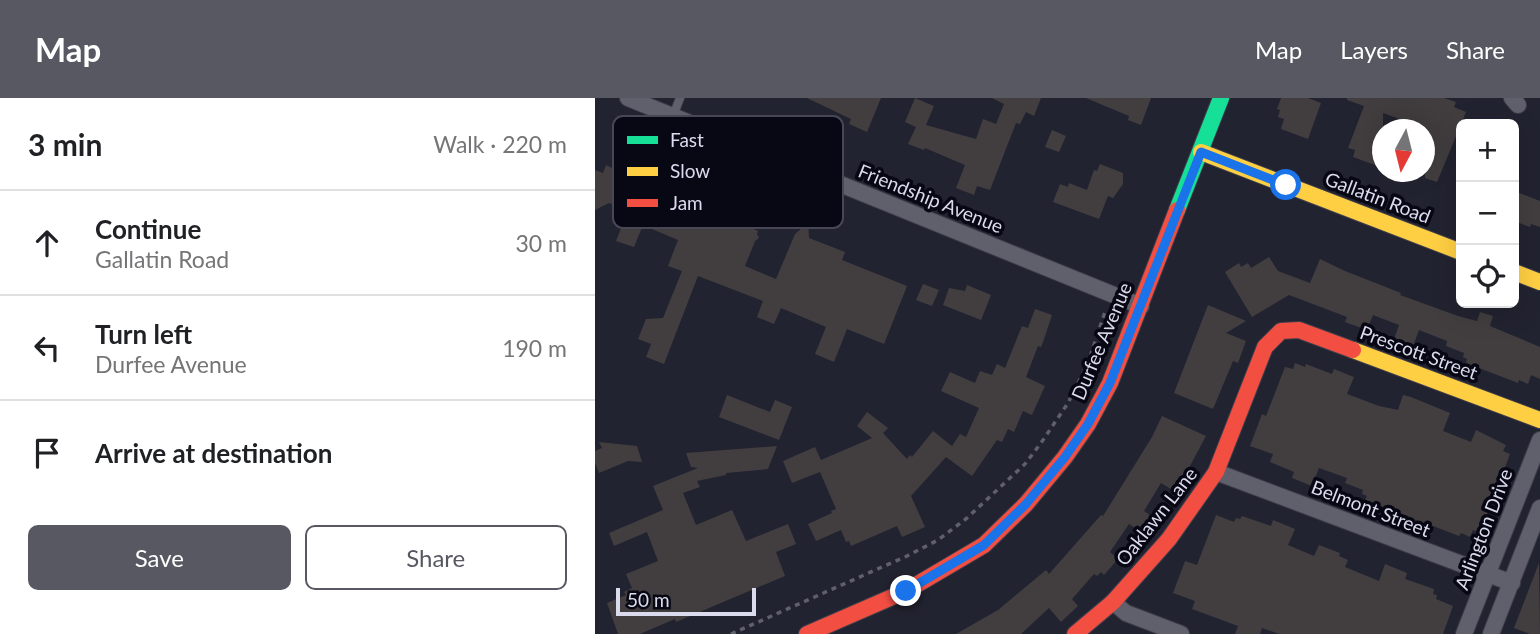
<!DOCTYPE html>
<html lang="en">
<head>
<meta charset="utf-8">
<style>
  body { margin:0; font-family:Lato,sans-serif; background:#f6f6f6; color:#202124 }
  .controls { position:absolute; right:21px; top:21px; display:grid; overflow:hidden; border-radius:10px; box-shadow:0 7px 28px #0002 }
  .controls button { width:63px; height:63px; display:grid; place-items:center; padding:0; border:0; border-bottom:2px solid #e0e0e0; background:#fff; color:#202124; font:35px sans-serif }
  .compass { position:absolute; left:777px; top:21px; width:63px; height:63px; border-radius:50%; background:#fff; box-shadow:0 7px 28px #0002; rotate:187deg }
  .scale { position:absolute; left:21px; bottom:18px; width:140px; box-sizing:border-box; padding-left:7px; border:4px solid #dadbed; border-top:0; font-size:19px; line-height:24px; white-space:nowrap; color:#dadbed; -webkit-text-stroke:5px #080814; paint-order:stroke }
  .stop { position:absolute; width:21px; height:21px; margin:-16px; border:5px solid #1a73e8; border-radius:50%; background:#fff }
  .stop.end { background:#1a73e8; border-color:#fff; box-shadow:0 2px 7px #0008 }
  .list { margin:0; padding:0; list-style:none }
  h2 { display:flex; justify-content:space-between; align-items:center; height:91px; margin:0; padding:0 28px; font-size:30px }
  h2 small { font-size:23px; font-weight:400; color:#757577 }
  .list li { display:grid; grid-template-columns:46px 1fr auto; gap:21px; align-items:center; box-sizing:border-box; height:105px; padding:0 28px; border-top:2px solid #e0e0e0 }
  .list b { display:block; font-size:26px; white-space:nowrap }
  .list p { margin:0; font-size:23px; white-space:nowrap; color:#757577 }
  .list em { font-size:23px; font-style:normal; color:#757577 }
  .actions { display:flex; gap:14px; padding:21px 28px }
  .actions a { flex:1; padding:16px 0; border:2px solid #575861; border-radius:10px; text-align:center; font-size:24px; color:#575861 }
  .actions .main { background:#575861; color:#fff }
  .icon { flex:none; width:38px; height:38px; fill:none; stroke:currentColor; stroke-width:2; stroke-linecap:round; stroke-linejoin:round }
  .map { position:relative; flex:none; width:945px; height:536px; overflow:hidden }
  header { display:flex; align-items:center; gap:42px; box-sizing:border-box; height:98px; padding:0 35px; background:#575861; color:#fff }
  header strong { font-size:33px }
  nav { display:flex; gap:38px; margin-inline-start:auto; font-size:24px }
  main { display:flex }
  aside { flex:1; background:#fff }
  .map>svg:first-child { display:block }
</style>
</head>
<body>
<header>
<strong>Map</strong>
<nav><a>Map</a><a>Layers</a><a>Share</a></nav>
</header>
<main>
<aside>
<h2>3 min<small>Walk · 220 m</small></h2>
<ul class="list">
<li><svg class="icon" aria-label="ahead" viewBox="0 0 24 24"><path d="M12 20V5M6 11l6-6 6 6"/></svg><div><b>Continue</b><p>Gallatin Road</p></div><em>30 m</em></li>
<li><svg class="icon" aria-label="left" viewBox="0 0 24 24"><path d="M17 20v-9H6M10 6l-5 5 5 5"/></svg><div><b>Turn left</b><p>Durfee Avenue</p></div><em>190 m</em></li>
<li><svg class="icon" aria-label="arrive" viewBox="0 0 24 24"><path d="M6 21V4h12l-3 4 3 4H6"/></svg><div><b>Arrive at destination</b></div></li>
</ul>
<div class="actions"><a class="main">Save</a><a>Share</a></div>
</aside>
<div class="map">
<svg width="945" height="536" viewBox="0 0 945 536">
  <rect width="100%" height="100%" fill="#222330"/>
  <path fill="#423e40" d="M212 0H286L272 34 254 26 256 21Z
    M320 0 339 8 331 27 381 41 388 21 401 26 409 6 397 0H446L439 18 431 14 425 26 421 25 395 92 382 88 379 97 361 90 370 67 330 50 329 52 313 46 321 29 310 24Z
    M491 0H556L546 27 533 22 534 18Z
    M686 0H713L726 5 713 41 686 31 689 21 683 19 685 12 682 11Z
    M752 0H849L861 4 859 9 871 14 842 84 830 80V30L788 15V70L758 59 760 52 753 50 769 8 752 2Z
    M457 32 471 38 464 54 450 49Z
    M505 66 528 75V86L518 100 513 98 504 121 458 104 465 86 473 89 474 85 492 92 499 72 502 73Z
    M11 67 36 79 34 83 43 87 33 113 14 105 0 112V72L8 75Z
    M73 93 153 124 152 128 163 133 162 136 164 140 160 143 150 168 181 181 200 136 213 125 214 140 250 154 247 162 312 188 289 246 252 231 239 264 220 256 231 229 186 210 179 226 162 219 168 203 103 178 69 266 51 259 56 246 43 241 51 221 68 220 87 173 73 168 83 142 57 131Z
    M919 93 945 103V129L936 126 935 129 919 123Z
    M30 120 48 127 39 149 21 143Z
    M674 159 683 173 715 185 725 161 750 173 806 195 805 197 863 218 882 223 885 214 898 218 895 228 945 249V281L936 277 933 286 924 282 923 285 871 265 872 261 868 259 869 255 851 248 852 243 824 232 817 251 798 244 804 227 778 217 772 232 750 224 752 219 694 197 657 219 630 174 644 165 646 169 653 165 656 170Z
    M328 186 344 192 337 208 321 202Z
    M372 187 396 197 386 222 348 207 354 190 370 193Z
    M613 207 651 223 631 235 651 243 643 265 638 263 618 311 579 295Z
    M440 211 457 217 448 244 446 249 443 248 431 279 450 288 437 317 428 313 419 334 413 331 407 344 402 342 377 378 351 359 316 398 330 429 307 439 302 428 256 448 254 443 251 444 246 432 221 443 213 426 237 415 236 413 241 411 225 374 197 385 188 363 220 349 226 362 277 340 262 328 272 314 293 330 288 335 312 361 315 357 317 359 338 333 357 348 365 336 371 339 384 310 346 293 355 274 380 285 385 273 397 277 402 266 410 270 427 228 433 230Z
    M700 265 710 269 711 266 737 276 739 271 759 279 752 296 784 308 803 312 808 297 816 299 855 315 848 333 876 344 881 332 911 347 908 353 915 356 885 435 878 432 875 439 866 435 864 438 838 428 836 434 828 431 814 425 816 420 770 402 772 398 767 396 768 392 750 385 752 380 724 370 717 388 697 380 699 374 675 364 678 356 655 348 667 316 671 318 690 269 698 271Z
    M132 297 175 314 180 302 197 309 184 342 124 319Z
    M567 318 611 338 581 394 566 385 549 413 561 421 550 437 534 426 515 454 523 461 509 477 506 474 502 478 499 476 477 501 483 508 466 524 454 510 426 536H361L403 512 451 472 454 476 506 417 508 418 557 339Z
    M4 344 42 348 47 364 33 363 4 375 0 365V353L7 350Z
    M182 348 173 371 131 375V377L102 383 105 389 88 395 101 427 137 412 151 443 193 426 201 446 181 454 190 478 81 524 80 521 45 536H23L12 505 31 497 29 494 37 490 31 476 63 463 52 434 19 448 14 435 68 412 58 388 103 370 96 369 91 355Z
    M621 417 639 424 641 420 645 421 647 418 676 428 678 422 700 431 693 447 719 458 724 447 745 455 744 458 753 462 750 469 784 483 790 466 812 475 810 481 839 491 838 496 842 497 841 501 858 508 848 536H684L667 530 665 536H640L643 528 597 511 600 503 578 495 590 463 602 467Z
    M944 465 945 536H935L919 530Z"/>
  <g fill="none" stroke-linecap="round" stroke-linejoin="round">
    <g stroke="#3e3e4b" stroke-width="10">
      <path id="lane" d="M78 18 85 0"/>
    </g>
    <g stroke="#3e3e4b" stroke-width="18">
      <path id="street" d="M33 0 546 208
        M917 0 923 7
        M621 374 917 485
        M518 504 531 515 586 536
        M869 536 945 342
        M896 536 945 410"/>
    </g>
    <g stroke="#3e3e4b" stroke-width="18">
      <path id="fast" d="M582 112 626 0"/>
    </g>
    <g stroke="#3e3e4b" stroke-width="18">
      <path id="slow" d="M606 54 866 154
        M919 174 945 184
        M758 252 945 322"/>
    </g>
    <g stroke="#3e3e4b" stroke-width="18">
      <path id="jam" d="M212 536 311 493 389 447 431 406 470 359 493 326 515 285 582 112
        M480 536 518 504 574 441 621 374 670 249 686 233 704 232 758 252"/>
    </g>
    <path stroke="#5f606b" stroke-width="3.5" stroke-dasharray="5 5" stroke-linecap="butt" d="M136 536 312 458 343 442 372 420 430 366 446 345 473 305 493 265 511 211"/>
    <use href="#lane" stroke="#60606c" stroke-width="8"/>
    <use href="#street" stroke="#60606c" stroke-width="16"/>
    <use href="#fast" stroke="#16e098" stroke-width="16"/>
    <use href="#slow" stroke="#ffcf43" stroke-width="16"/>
    <use href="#jam" stroke="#f24e42" stroke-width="16"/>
  </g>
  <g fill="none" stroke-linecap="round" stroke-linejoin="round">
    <path stroke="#1a73e8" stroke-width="9" d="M311 493 389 447 431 406 470 359 493 326 515 285 606 54 691 87"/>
  </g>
  <g text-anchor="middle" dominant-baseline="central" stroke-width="7" stroke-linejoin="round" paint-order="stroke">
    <g font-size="19" fill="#dadbed" stroke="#080814">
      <text transform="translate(783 99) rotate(21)">Gallatin Road</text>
      <text transform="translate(336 100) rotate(22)">Friendship Avenue</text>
      <text transform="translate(506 243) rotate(-67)">Durfee Avenue</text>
      <text transform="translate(824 254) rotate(20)">Prescott Street</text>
      <text transform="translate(776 410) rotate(21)">Belmont Street</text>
      <text transform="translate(561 418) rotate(-52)">Oaklawn Lane</text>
      <text transform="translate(888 431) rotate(-69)">Arlington Drive</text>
    </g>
  </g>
  <rect x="18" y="18" width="230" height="112" rx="10" fill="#080814" stroke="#474755" stroke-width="2"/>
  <rect x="32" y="38" width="31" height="8" fill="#16e098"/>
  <rect x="32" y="69" width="31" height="9" fill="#ffcf43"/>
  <rect x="32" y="101" width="31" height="8" fill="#f24e42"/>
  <g font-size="19" fill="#dadbed">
    <text x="75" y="49">Fast</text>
    <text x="75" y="80">Slow</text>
    <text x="75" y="112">Jam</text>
  </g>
</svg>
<div class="controls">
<button>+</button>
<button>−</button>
<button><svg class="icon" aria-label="locate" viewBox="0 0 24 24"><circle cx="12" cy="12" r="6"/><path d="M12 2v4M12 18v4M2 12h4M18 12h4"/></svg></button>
</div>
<svg class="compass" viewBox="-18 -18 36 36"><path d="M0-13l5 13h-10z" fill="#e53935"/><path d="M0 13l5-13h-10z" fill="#757577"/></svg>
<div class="scale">50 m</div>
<div class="stop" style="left:691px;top:87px"></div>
<div class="stop end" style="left:311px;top:493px"></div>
</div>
</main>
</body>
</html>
